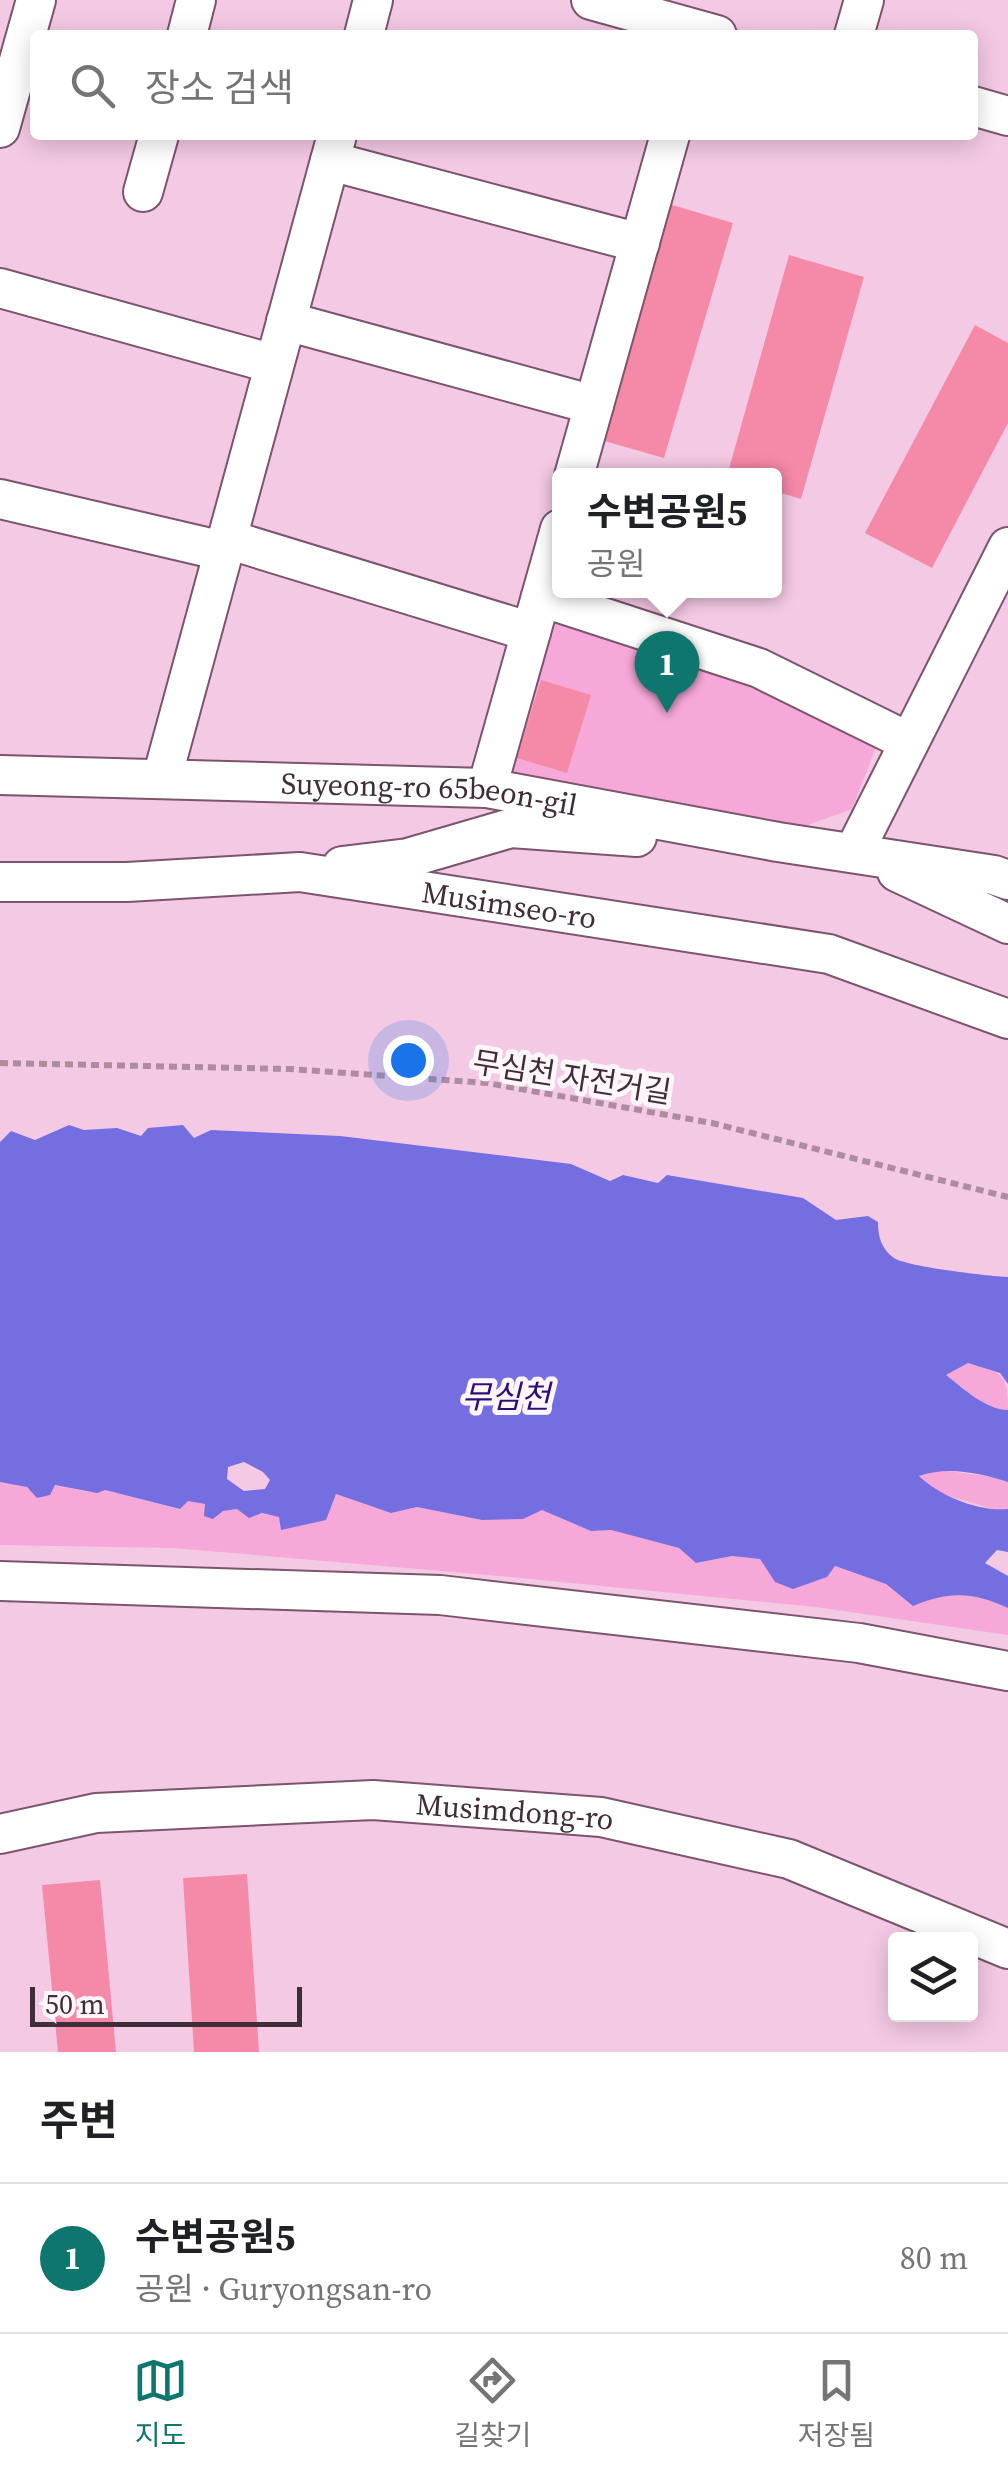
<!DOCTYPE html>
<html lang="ko">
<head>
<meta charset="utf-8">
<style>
  body { margin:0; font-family:"Source Serif 4","Noto Sans KR",serif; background:#f6f6f6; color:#202124 }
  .controls { position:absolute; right:30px; bottom:30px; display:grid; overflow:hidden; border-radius:10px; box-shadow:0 5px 25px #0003 }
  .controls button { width:90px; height:90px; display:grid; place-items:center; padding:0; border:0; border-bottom:2px solid #e0e0e0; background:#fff; color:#202124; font:50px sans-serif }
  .scale { position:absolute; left:30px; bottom:25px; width:272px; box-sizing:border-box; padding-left:10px; border:5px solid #3f2e38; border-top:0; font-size:28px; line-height:35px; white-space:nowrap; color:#3f2e38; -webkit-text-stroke:8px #fff6fb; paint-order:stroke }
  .you { position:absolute; left:408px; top:1060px; width:35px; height:35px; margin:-25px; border:8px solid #fff; border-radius:50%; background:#1a73e8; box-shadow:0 0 0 15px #1a73e833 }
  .badge { display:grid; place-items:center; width:65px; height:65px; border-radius:50%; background:#0f766e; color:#fff; font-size:32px; font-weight:700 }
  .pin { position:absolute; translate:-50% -82px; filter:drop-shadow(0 2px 5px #0008) }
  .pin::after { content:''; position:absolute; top:52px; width:35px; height:30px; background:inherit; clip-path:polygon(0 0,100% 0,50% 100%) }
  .popup { position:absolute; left:552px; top:468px; width:230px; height:130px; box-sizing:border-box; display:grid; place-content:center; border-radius:10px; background:#fff; filter:drop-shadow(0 2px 8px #0005); font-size:32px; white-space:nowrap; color:#757577 }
  .popup b { font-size:38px; color:#202124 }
  .popup::after { content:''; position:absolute; left:50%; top:100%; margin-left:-20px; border:20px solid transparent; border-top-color:#fff }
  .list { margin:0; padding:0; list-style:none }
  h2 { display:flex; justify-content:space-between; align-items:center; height:130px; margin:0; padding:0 40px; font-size:42px }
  h2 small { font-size:32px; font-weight:400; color:#757577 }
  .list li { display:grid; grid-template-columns:65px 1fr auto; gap:30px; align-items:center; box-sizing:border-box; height:150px; padding:0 40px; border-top:2px solid #e0e0e0 }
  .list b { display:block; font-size:38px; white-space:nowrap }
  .list p { margin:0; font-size:32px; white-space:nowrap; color:#757577 }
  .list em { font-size:32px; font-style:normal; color:#757577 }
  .icon { flex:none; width:55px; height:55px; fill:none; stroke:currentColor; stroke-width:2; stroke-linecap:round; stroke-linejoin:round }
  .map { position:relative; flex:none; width:1008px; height:2052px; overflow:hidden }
  .search { position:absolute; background:#fff; box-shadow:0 5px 25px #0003; left:30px; right:30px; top:30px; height:110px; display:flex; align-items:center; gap:25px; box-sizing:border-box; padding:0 35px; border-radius:10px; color:#757577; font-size:38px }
  .sheet { height:280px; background:#fff }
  nav { display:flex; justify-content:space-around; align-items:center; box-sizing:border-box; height:140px; border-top:2px solid #e0e0e0; background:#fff; font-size:28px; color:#757577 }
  nav a { display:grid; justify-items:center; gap:5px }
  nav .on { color:#0f766e }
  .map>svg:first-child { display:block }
</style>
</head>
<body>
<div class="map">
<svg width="1008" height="2052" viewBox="0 0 1008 2052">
  <rect width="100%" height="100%" fill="#f4c9e3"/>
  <path fill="#f6a8d8" d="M554 616 744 679 876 747 852 809 802 827 710 820 506 773Z
    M968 1363C1002 1373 1008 1372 1008 1410 986 1410 963 1388 945 1374Z
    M940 1470 987 1476 1008 1482V1509L996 1510 936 1492 919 1476Z
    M0 1482C19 1485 38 1484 57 1486 72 1487 90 1496 104 1490L179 1509 188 1501 205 1504 213 1519 223 1511 237 1509 280 1517 281 1529 336 1494 391 1513 417 1507 482 1520 542 1510 591 1531 611 1530 679 1548 696 1563 732 1556 760 1559 775 1582 834 1566 886 1584 913 1606C948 1591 973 1592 1008 1608V1635L816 1607 500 1576 173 1548 0 1545Z"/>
  <path fill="#746ee1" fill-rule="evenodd" d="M69 1125 84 1130 117 1128 141 1136 148 1128 183 1125 194 1138 211 1130 340 1136 571 1164 610 1181 623 1175 658 1183 667 1175 803 1198 836 1220 868 1216 878 1222C878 1236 881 1249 894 1258 908 1267 988 1276 1008 1277V1384L1000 1373 968 1363 946 1375C963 1388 986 1410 1008 1410V1482C979 1473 948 1466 919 1476 940 1496 979 1512 1008 1509V1552L997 1550 985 1563 1008 1576V1608C973 1592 949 1591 913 1606L886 1584 835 1566 827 1577 793 1589 775 1582 760 1559 732 1556 696 1563 679 1548 611 1530 591 1531 542 1510 523 1519 482 1520 417 1507 391 1513 336 1494 326 1520 281 1530 279 1517 262 1513 249 1518 237 1509 223 1511 213 1519 204 1516 205 1504 188 1501 180 1509 105 1490 97 1493 55 1485 50 1495 37 1498 27 1487 0 1482V1142L11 1131 35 1140ZM244 1462 263 1472 270 1480 265 1489 244 1491 227 1479 228 1467Z"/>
  <path fill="#f589a8" d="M669 204 733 223 664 458 601 440Z
    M789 255 864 277 801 499 774 491V476H727Z
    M975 325 1008 343V423L932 568 865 533Z
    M541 680 591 695 567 773 517 758Z
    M247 1874 259 2052H194L183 1878Z
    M100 1880 116 2052H58L42 1885Z"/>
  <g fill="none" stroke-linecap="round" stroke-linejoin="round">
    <g stroke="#7a556c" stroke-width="42">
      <g id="minor">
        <path d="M591 0 717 35"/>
        <path d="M187 35 196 0"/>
        <path d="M364 35 373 0"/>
        <path d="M854 35 864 0"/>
        <path d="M973 106 1008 116"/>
        <path d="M0 128 36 0"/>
        <path d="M330 161 640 243"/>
        <path d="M143 192 159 135"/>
        <path d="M0 288 274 364"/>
        <path d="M286 321 594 405"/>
        <path d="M574 476 670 135"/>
        <path d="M0 499 223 551"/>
        <path d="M227 539 531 632"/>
        <path d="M541 597 759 668 909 742"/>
        <path id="s1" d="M0 775 487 788 778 842 994 875 1008 880"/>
        <path d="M162 778 337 135"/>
        <path d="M487 788 560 529"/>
        <path d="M854 852 1008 547"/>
        <path d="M342 866 408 858 511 828 637 837"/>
        <path d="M897 872 1008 924"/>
        <path id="s2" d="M0 882H127L300 872 829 954 1008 1019"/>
        <path d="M0 1581 440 1595 859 1643 1008 1671"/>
        <path id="s3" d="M0 1834 96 1813 373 1800 601 1817 789 1859 1008 1949"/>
      </g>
    </g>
    <path stroke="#ad8ca0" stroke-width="6" stroke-dasharray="8 5" stroke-linecap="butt" d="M0 1063 290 1069 487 1083 712 1123 1008 1197"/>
    <use href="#minor" stroke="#fff" stroke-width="38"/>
  </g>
  <g text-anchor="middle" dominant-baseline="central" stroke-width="10" stroke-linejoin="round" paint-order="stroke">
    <g font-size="30" fill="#3f2e38" stroke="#fff6fb">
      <text stroke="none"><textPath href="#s1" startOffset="430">Suyeong-ro 65beon-gil</textPath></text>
      <text stroke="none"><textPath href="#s2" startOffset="512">Musimseo-ro</textPath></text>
      <text transform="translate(572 1077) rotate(9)">무심천 자전거길</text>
      <text stroke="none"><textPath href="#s3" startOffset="518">Musimdong-ro</textPath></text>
    </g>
    <g font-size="32" font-style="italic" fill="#290f78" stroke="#fff6fb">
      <text x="506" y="1397">무심천</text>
    </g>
  </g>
</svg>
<div class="controls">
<button><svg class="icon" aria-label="layers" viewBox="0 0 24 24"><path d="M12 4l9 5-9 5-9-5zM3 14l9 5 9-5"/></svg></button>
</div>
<div class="scale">50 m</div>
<div class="you"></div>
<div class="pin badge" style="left:667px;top:713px">1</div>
<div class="popup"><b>수변공원5</b>공원</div>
<div class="search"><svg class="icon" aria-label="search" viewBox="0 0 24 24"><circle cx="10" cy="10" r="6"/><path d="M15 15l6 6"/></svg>장소 검색</div>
</div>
<section class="sheet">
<h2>주변<small></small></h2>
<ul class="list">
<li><span class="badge">1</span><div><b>수변공원5</b><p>공원 · Guryongsan-ro</p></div><em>80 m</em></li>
</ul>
</section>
<nav>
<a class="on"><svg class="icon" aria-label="map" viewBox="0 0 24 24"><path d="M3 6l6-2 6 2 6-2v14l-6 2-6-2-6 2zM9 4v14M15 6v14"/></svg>지도</a>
<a><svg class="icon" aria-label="directions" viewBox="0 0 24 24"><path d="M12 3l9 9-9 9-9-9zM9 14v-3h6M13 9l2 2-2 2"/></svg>길찾기</a>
<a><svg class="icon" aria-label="saved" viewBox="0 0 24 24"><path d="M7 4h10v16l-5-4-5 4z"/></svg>저장됨</a>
</nav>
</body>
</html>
